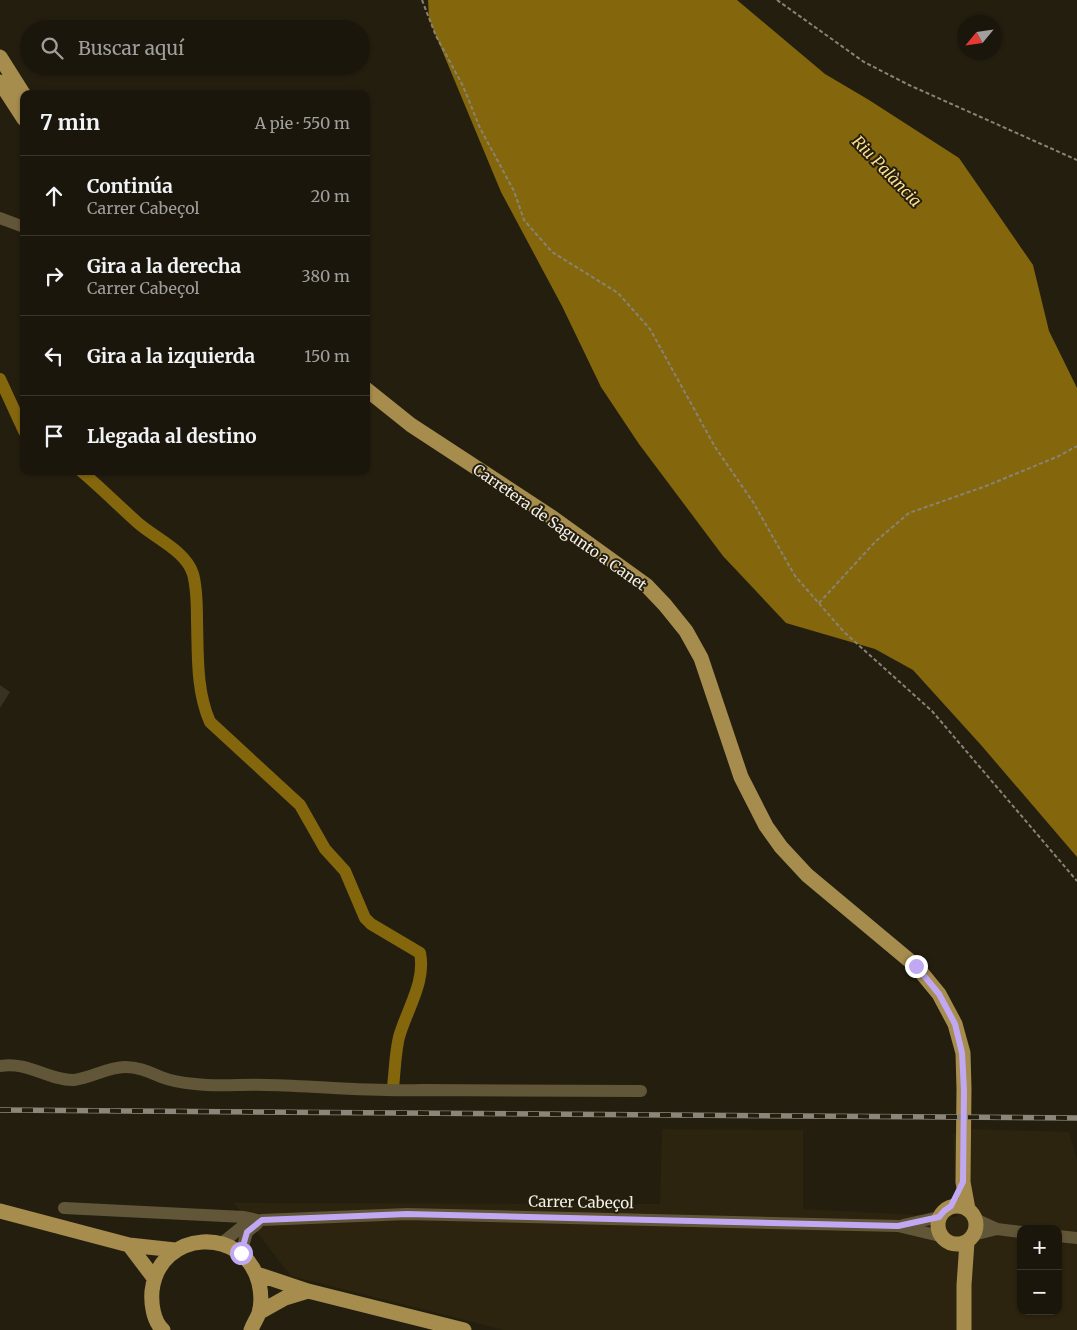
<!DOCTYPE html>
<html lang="es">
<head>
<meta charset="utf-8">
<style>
  body { margin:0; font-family:Merriweather,serif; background:#282319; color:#f1f3f6 }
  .controls { position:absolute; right:15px; bottom:15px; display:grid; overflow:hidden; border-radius:10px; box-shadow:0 1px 4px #0004 }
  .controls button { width:45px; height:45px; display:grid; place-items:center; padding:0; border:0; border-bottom:1px solid #39352c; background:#1b160b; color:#f1f3f6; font:25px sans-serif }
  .compass { position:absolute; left:957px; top:15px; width:45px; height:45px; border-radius:50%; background:#1b160b; box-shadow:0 1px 4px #0004; rotate:241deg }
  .stop { position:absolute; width:15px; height:15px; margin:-11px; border:4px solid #c0a8f3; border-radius:50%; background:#fff }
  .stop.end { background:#c0a8f3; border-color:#fff; box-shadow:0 1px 5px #0008 }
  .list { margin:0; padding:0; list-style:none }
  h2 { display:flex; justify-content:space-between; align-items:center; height:65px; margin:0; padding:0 20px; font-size:21px }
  h2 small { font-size:16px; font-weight:400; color:#a09f9d }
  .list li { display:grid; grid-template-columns:32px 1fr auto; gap:15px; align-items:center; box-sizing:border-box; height:80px; padding:0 20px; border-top:1px solid #39352c }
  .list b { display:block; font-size:19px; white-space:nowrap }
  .list p { margin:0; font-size:16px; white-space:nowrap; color:#a09f9d }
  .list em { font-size:16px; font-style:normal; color:#a09f9d }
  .icon { flex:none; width:28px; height:28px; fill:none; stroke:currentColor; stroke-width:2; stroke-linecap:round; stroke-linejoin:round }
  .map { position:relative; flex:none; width:1077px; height:1330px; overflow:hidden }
  .search { position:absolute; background:#1b160b; box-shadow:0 1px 4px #0004; left:20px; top:20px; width:350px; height:55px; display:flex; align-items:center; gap:12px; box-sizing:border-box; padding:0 18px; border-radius:28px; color:#a09f9d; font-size:19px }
  .panel { position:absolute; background:#1b160b; box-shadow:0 1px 4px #0004; left:20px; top:90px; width:350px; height:385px; border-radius:10px }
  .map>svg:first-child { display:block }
</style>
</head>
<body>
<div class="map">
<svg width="1077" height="1330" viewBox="0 0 1077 1330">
  <rect width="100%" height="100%" fill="#241e0f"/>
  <path fill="#2c240e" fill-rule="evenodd" d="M662 1129 803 1130V1209L957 1217 953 1134 974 1129 1069 1132 1077 1160V1330H504L291 1276 234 1203 660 1204ZM1021 1229H1058V1311H1021Z"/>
  <path fill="#84670d" d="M428 0H737L825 74 869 100 959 158 1033 265 1049 331 1077 388V857L981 745 913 670 875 649 786 623 723 556 639 444 601 387 562 306 501 192 429 19Z"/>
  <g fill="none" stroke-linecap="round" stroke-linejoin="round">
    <path stroke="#84670d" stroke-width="12" d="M0 379 24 431
      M81 471C101 488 119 506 138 523 155 538 186 551 193 574 197 589 197 605 197 620 198 653 196 691 210 722L300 805 325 849 345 871 365 918 371 924 420 953C426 982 407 1009 399 1037 395 1054 395 1070 393 1087"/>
  </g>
  <path fill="#383222" d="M0 685 10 692 0 708Z"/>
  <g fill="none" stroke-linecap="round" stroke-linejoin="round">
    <path stroke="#888376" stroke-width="2" stroke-dasharray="4 2.5" stroke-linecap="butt" d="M422 0 436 36 463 86 480 128 514 191 524 220 552 252 618 293 650 329 715 447 753 502 795 576 844 632 932 711 1077 881
      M777 0 864 62 909 85 1077 160
      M819 603 876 541 909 513 986 486 1059 456 1077 446"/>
    <path stroke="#625639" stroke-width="12" d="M0 218 24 227
      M0 1066C29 1061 49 1081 74 1080 91 1078 108 1067 125 1067 139 1067 149 1072 161 1077 171 1081 184 1083 195 1084 219 1087 243 1084 267 1085 318 1086 370 1092 422 1090L641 1091
      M64 1208 244 1217 257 1220
      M975 1219 997 1229 1021 1232
      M903 1225 939 1217
      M973 1235 997 1229
      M1058 1236 1077 1238
      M222 1243 243 1226 262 1220 407 1214 898 1226 940 1236
      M241 1253 247 1232 257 1224"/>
    <path stroke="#a68d4e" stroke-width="15" d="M0 57 24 95
      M0 82 24 119
      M366 389 411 425 553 518 646 585 665 605 686 631 701 658 741 777 766 826 781 847 807 875 916 966 939 994 955 1024 963 1053 964 1089 963 1182 968 1209
      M938 1225a19 19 0 1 1 38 0a19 19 0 1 1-38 0Z
      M0 1211 129 1245 175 1250
      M129 1245 154 1278
      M257 1274 308 1291 464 1330
      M260 1312 285 1298 308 1291
      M163 1330C153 1321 151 1303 152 1291 159 1229 244 1225 259 1283 261 1292 262 1303 259 1313 257 1319 253 1324 251 1330
      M964 1330V1285L967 1242"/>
    <g stroke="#8b8679" stroke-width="5.5">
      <path id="rail" d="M0 1110 1077 1118"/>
    </g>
    <use href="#rail" stroke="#241e0f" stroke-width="4" stroke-dasharray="11" stroke-linecap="butt"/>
  </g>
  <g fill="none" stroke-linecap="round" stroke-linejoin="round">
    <path stroke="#c0a8f3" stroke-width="6" d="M241 1253 247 1232 262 1220 407 1214 898 1226 939 1217 944 1211 951 1206 963 1182 964 1090 962 1053 955 1024 939 994 916 966"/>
  </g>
  <g text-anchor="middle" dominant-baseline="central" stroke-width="4" stroke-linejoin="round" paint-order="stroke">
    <g font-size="15" fill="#f3efe5" stroke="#241e0f">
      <text transform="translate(560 527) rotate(35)">Carretera de Sagunto a Canet</text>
      <text transform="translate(581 1202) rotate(1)">Carrer Cabeçol</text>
    </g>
    <g font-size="16" font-style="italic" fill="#ffde8c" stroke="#241e0f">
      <text transform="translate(887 171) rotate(46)">Riu Palància</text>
    </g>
  </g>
</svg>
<div class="controls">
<button>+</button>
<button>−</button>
</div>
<svg class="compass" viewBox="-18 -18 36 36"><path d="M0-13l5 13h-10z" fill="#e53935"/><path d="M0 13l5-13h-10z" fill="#a09f9d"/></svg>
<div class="stop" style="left:241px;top:1253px"></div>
<div class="stop end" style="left:916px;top:966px"></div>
<div class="search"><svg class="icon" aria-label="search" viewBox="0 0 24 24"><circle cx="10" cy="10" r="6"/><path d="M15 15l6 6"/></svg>Buscar aquí</div>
<section class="panel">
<h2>7 min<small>A pie · 550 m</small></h2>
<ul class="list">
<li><svg class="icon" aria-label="ahead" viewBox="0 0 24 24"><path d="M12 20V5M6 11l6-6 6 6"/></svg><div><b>Continúa</b><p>Carrer Cabeçol</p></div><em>20 m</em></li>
<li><svg class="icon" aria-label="right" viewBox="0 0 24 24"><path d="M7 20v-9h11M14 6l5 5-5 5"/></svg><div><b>Gira a la derecha</b><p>Carrer Cabeçol</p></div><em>380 m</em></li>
<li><svg class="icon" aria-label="left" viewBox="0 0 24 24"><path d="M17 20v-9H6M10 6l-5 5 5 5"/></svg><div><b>Gira a la izquierda</b></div><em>150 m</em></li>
<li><svg class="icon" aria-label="arrive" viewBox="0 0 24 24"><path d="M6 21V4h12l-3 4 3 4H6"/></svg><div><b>Llegada al destino</b></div></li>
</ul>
</section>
</div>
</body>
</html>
